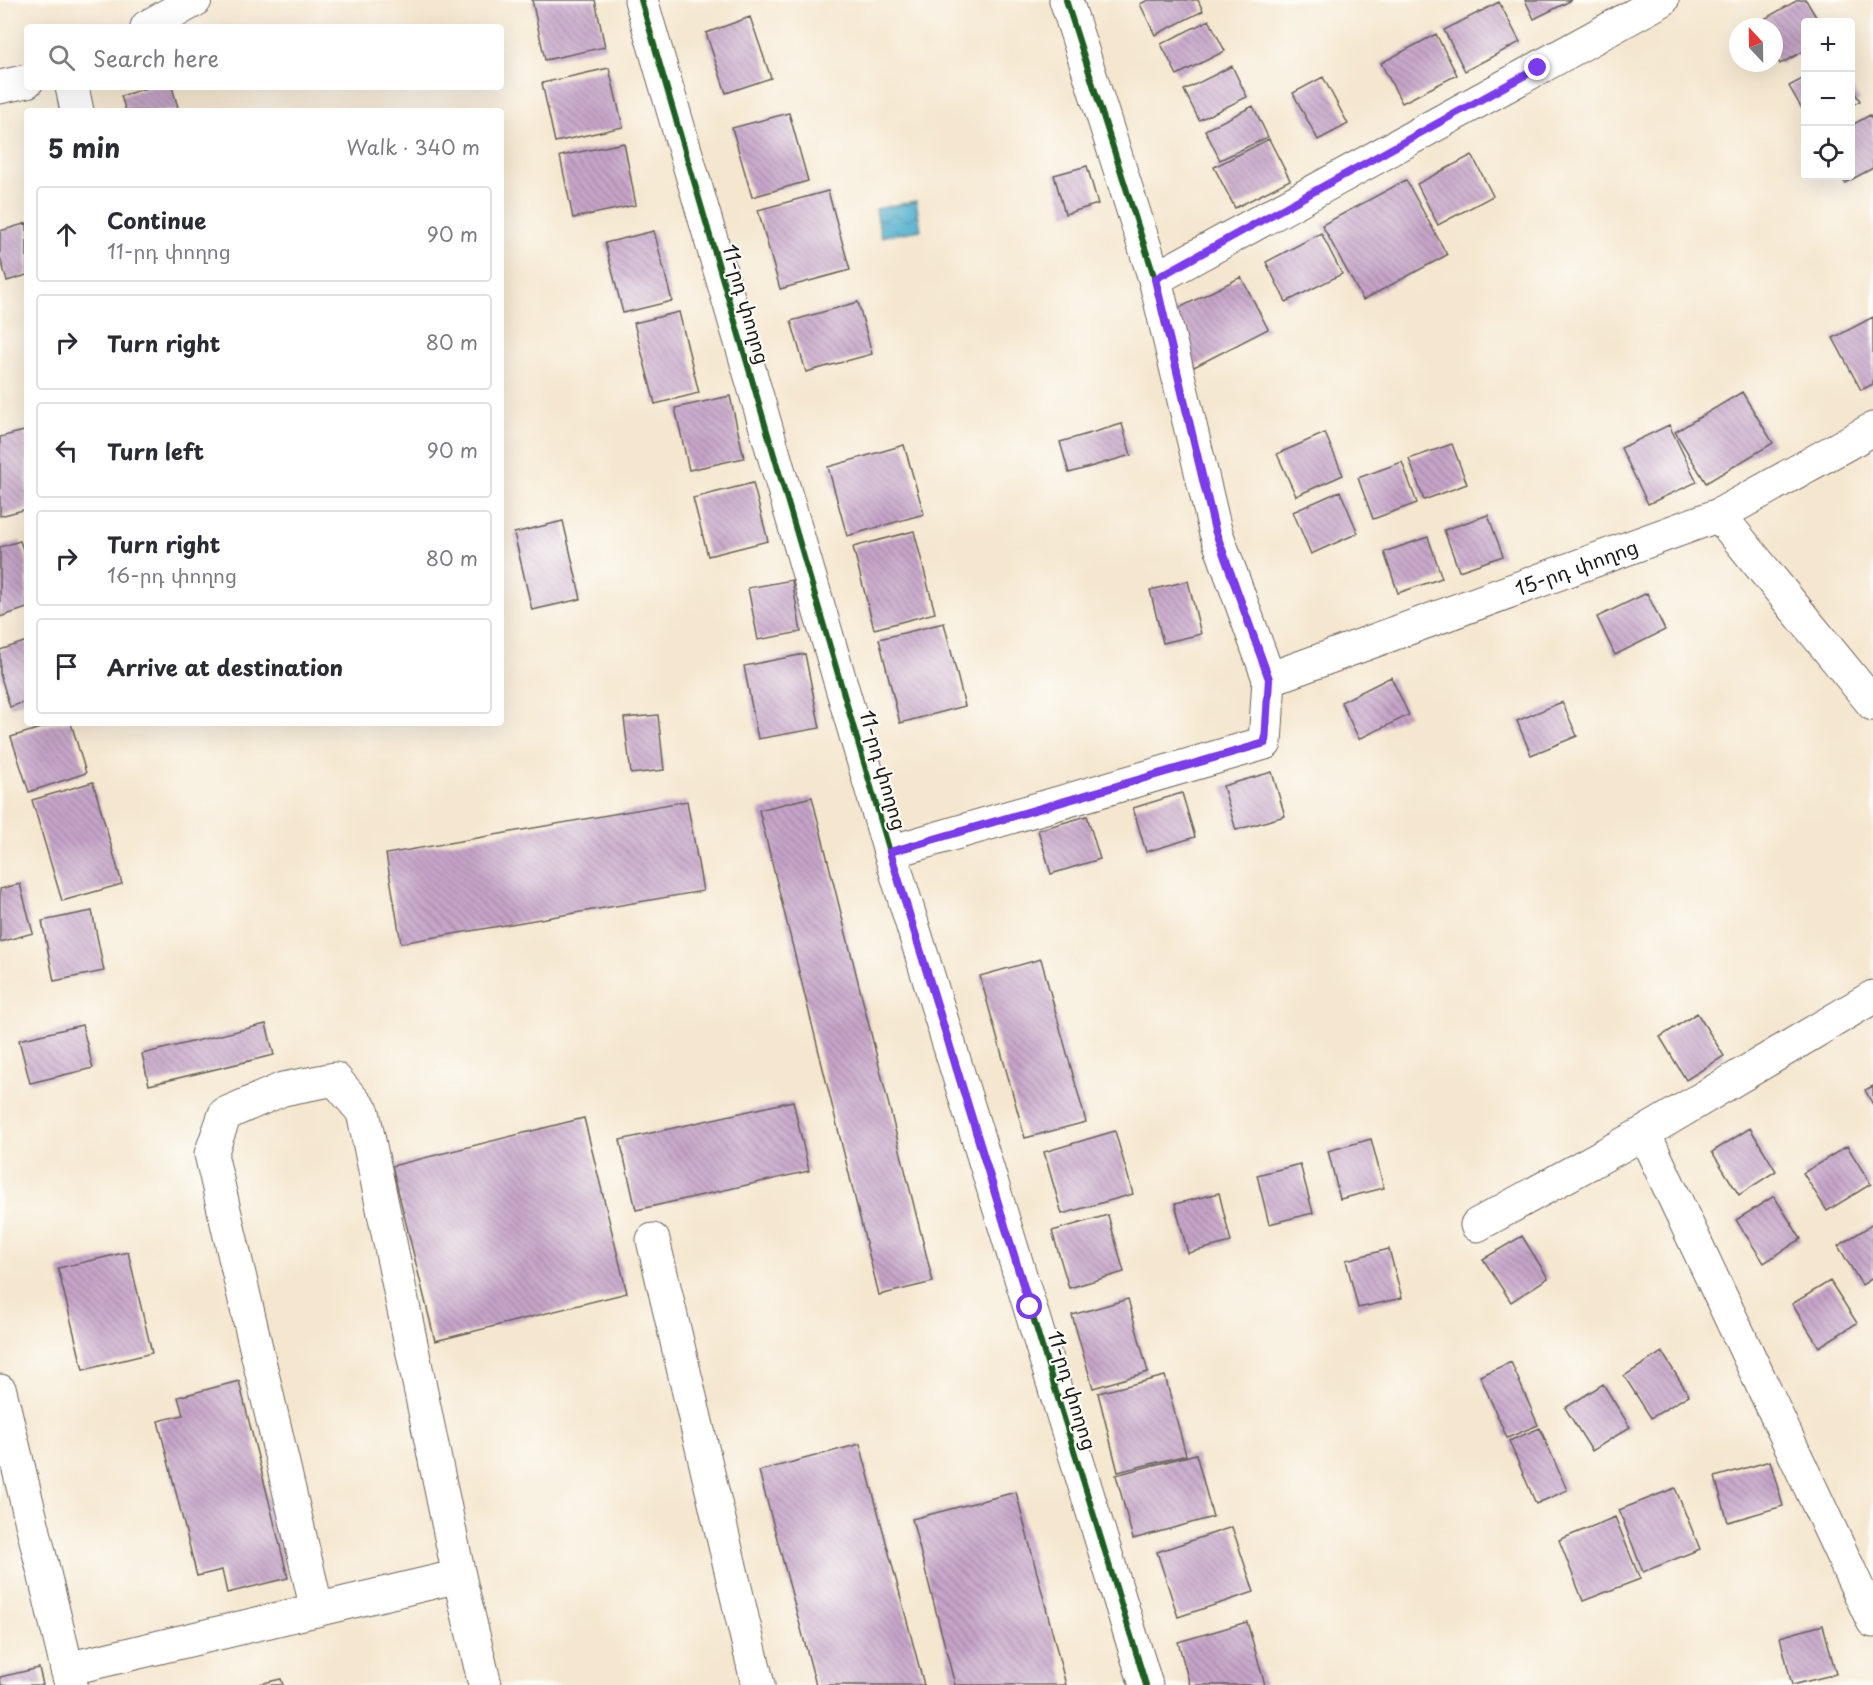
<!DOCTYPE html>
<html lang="en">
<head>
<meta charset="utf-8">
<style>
  body { margin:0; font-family:"Playpen Sans","Noto Sans Armenian",sans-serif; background:#f7f7f7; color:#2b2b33 }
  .controls { position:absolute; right:18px; top:18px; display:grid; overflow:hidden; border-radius:6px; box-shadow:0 6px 24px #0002 }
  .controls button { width:54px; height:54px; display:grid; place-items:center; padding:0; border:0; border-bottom:2px solid #e1e1e2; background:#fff; color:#2b2b33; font:30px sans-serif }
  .compass { position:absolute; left:1729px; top:18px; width:54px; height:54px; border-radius:50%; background:#fff; box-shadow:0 6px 24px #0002; rotate:338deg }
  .stop { position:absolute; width:18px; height:18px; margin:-14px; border:4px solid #7c3aed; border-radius:50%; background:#fff }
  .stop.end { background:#7c3aed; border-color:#fff; box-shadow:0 2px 6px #0008 }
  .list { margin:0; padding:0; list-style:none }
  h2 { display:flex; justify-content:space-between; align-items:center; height:78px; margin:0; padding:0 24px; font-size:26px }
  h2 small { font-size:20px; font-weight:400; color:#7c7c81 }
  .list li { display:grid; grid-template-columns:39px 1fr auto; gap:18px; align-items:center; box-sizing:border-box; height:96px; margin:0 12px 12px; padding:0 12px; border:2px solid #e1e1e2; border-radius:6px }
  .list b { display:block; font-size:22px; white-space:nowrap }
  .list p { margin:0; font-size:20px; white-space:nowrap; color:#7c7c81 }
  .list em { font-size:20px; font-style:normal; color:#7c7c81 }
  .icon { flex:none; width:33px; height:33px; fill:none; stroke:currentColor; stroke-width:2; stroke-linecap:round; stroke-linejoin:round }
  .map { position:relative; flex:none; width:1873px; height:1685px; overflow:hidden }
  .search { position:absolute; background:#fff; box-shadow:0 6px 24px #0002; left:24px; top:24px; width:480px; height:66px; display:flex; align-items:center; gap:15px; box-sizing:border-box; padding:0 21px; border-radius:6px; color:#7c7c81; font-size:22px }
  .panel { position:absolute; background:#fff; box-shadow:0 6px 24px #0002; left:24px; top:108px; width:480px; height:618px; border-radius:6px }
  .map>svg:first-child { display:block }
</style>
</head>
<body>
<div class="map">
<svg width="1873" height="1685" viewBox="0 0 1873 1685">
  <defs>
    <pattern id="water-waves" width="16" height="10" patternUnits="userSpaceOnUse" patternTransform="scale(1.5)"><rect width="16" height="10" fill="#4daecc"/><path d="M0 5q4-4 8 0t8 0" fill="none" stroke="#3f8da5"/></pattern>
    <pattern id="building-back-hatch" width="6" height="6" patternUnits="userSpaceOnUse" patternTransform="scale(1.5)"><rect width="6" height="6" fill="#c6a4c9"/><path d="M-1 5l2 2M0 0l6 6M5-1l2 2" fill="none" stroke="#a085a2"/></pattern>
  </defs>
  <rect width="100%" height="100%" fill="#fdfcf7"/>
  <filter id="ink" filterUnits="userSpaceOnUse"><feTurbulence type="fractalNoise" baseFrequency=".0167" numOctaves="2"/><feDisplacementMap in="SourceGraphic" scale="12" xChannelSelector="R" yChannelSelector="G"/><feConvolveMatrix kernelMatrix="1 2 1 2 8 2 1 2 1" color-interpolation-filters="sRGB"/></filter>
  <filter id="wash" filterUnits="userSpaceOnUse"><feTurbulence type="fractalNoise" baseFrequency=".008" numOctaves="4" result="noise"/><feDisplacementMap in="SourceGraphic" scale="24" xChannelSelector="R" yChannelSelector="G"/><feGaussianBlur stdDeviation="1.35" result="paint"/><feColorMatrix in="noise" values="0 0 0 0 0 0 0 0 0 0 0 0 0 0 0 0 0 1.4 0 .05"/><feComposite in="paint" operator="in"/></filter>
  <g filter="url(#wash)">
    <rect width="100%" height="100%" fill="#f5e7cf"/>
    <path fill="url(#water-waves)" stroke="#346574" stroke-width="1.5" d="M916 201 921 230 881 237 876 209Z"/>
    <g id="blocks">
      <path fill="url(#building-back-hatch)" d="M532 0H595L605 47 545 60Z
        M1148 0H1198L1203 11 1155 35 1140 4Z
        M1525 0H1572L1534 19Z
        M1798 0H1806L1819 22H1806V50L1780 64 1774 54V27H1759L1757 23Z
        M1499 2 1520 42 1465 71 1444 30Z
        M750 17 771 78 726 93 706 33Z
        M1209 20 1225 51 1177 75 1161 44Z
        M1436 34 1457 75 1402 103 1381 63Z
        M1232 66 1247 97 1199 120 1184 90Z
        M609 68 623 127 555 142 542 83Z
        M1323 77 1348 124 1318 140 1293 93Z
        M1806 77V116L1789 86Z
        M1850 85 1860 101 1850 106Z
        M150 87H172L179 111H126L121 96Z
        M1253 106 1268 137 1220 160 1205 130Z
        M789 113 808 181 752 197 732 128Z
        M1870 115 1873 121V168L1845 183 1841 176H1850V126Z
        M1269 139 1290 180 1235 208 1214 167Z
        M624 143 636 205 573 218 560 156Z
        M1472 155 1493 196 1438 225 1417 184Z
        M1087 166 1098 204 1065 214 1054 175Z
        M1406 180 1447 255 1363 300 1322 225Z
        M828 191 850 270 780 289 758 210Z
        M27 223V275L7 281 0 257V231Z
        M654 231 672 301 623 313 605 243Z
        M1321 233 1342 274 1286 302 1266 262Z
        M1241 277 1268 329 1194 367 1167 314Z
        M858 302 872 354 806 372 791 321Z
        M679 312 699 393 655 404 634 323Z
        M1873 317V384L1861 390 1833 338Z
        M1742 392 1773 443 1706 483 1675 432Z
        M730 396 744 458 689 470 675 408Z
        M1122 424 1131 455 1069 473 1060 442Z
        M1669 425 1697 482 1648 504 1621 448Z
        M24 431 27 441V509L0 516V437Z
        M1325 433 1343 475 1296 496 1277 454Z
        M1452 444 1467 484 1424 500 1409 459Z
        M904 445 924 514 847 536 828 467Z
        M1402 462 1417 503 1373 519 1358 478Z
        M753 483 768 541 708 556 693 498Z
        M1340 491 1358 533 1311 554 1293 512Z
        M1488 515 1503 556 1459 571 1444 530Z
        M563 521 581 599 532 610 514 533Z
        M914 531 935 613 874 629 853 547Z
        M1428 537 1442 578 1398 593 1384 552Z
        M20 541 27 561V608L0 617V547Z
        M792 580 801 632 758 640 748 588Z
        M1188 581 1201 634 1163 643 1150 590Z
        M1647 593 1665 630 1615 655 1597 617Z
        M944 623 965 706 900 723 879 639Z
        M27 641V701L10 707 0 674V650Z
        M805 654 820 728 758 739 744 666Z
        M1391 677 1409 715 1359 739 1341 702Z
        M1562 702 1577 736 1531 755 1517 721Z
        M658 715 664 770 631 774 624 718Z
        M57 723H71L86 773 29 792 11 737Z
        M1272 772 1285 816 1236 830 1223 786Z
        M93 782 122 884 62 901 32 800Z
        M1182 793 1195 837 1146 852 1133 808Z
        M812 797 933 1282 879 1295 759 810Z
        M687 801 703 891 401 943 386 854Z
        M1087 816 1100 859 1051 874 1038 830Z
        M20 884 33 933 0 942V889Z
        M92 911 104 971 54 981 42 921Z
        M1041 959 1086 1122 1025 1138 980 976Z
        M1697 1013 1724 1056 1686 1080 1660 1037Z
        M266 1024 274 1055 149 1085 142 1054Z
        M82 1025 93 1068 30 1083 19 1040Z
        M1873 1086V1105L1865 1090Z
        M793 1101 809 1171 636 1210 620 1140Z
        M584 1118 627 1293 435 1341 392 1166Z
        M1750 1128 1776 1171 1739 1195 1712 1152Z
        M1115 1131 1133 1194 1062 1214 1044 1152Z
        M1371 1139 1384 1188 1340 1199 1328 1151Z
        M1847 1146 1871 1184 1827 1211 1803 1173Z
        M1300 1164 1313 1213 1269 1224 1257 1175Z
        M1219 1193 1231 1242 1188 1253 1175 1204Z
        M1774 1196 1801 1239 1764 1263 1736 1220Z
        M1108 1215 1124 1272 1069 1288 1052 1231Z
        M1873 1224V1278L1862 1285 1838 1246Z
        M1522 1236 1548 1278 1511 1302 1483 1259Z
        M1389 1249 1402 1298 1358 1308 1346 1260Z
        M128 1252 152 1353 83 1370 58 1268Z
        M1830 1281 1857 1323 1819 1347 1792 1304Z
        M1128 1299 1148 1372 1093 1388 1072 1315Z
        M1662 1352 1689 1395 1651 1418 1624 1376Z
        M1511 1362 1538 1425 1507 1438 1480 1376Z
        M1165 1376 1186 1455 1118 1472 1098 1393Z
        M239 1381 288 1578 227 1593 222 1570 197 1576 158 1421 183 1415 178 1397Z
        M1603 1384 1630 1427 1592 1451 1565 1408Z
        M1540 1428 1567 1490 1536 1504 1509 1441Z
        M860 1444 924 1685H816L759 1471Z
        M1196 1454 1213 1517 1133 1539 1116 1475Z
        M1770 1461 1783 1506 1728 1522 1715 1477Z
        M1675 1488 1700 1549 1643 1572 1619 1510Z
        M1016 1492 1066 1685H955L912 1519Z
        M1615 1517 1640 1579 1583 1601 1559 1540Z
        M1232 1527 1254 1592 1178 1617 1157 1552Z
        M1247 1622 1265 1685H1190L1178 1642Z
        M1823 1625 1836 1674 1792 1685 1780 1637Z
        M39 1668 43 1685H1L0 1677Z
        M281 1679 283 1685H259V1684Z"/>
    </g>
  </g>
  <g filter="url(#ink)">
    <use href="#blocks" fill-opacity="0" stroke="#68635b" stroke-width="1.5"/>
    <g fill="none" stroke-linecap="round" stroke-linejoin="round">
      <g stroke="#68635b" stroke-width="35">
        <g id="minor">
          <path d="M641 0 890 852 1146 1685"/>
          <path d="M147 27 195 0"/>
          <path d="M0 87 27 81"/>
          <path d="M72 87 77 111"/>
          <path d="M1155 279 1662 0"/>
          <path d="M1719 515 1873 704"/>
          <path id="s1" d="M1269 679 1719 515 1873 429"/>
          <path d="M890 852 1265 743 1269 679 1215 530 1155 279 1066 0"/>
          <path d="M1644 1133 1873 1621"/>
          <path d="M1477 1225 1644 1133 1873 997"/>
          <path d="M653 1240 758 1685"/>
          <path d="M317 1610 211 1154 225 1114 283 1089 335 1079 363 1112 459 1576 485 1685"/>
          <path d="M67 1669 459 1576"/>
        </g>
      </g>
      <g stroke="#68635b" stroke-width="35">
        <path id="major" d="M0 1391 71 1685"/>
      </g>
      <use href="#minor" stroke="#fff" stroke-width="33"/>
      <use href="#major" stroke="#fff" stroke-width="33"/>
      <g stroke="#fdfcf7" stroke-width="10">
        <path id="cycleway" d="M641 0 890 852 1146 1685
          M890 852 1265 743 1269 679 1215 530 1155 279 1066 0"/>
      </g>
      <use href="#cycleway" stroke="#1b5e20" stroke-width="6"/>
    </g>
  </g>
  <g fill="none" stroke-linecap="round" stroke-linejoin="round" filter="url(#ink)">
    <path stroke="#7c3aed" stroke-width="8" d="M1030 1307 890 852 1265 743 1269 679 1215 530 1155 279 1538 68"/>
  </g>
  <g text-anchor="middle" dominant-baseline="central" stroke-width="4.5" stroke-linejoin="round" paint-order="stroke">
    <g font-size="20" fill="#1c1c1c" stroke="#fdfcf7">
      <text transform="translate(747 304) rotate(74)">11-րդ փողոց</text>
      <text stroke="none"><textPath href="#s1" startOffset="327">15-րդ փողոց</textPath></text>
      <text transform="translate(884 770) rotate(74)">11-րդ փողոց</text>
      <text transform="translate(1073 1390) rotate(73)">11-րդ փողոց</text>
    </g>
  </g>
</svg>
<div class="controls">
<button>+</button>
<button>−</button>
<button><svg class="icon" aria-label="locate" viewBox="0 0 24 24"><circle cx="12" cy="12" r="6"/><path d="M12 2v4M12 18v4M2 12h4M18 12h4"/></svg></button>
</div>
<svg class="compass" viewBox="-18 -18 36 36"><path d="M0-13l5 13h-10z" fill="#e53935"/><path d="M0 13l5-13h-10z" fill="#7c7c81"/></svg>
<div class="stop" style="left:1030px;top:1307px"></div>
<div class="stop end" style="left:1538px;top:68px"></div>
<div class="search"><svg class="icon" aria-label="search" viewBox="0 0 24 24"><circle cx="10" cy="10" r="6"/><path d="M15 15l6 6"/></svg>Search here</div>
<section class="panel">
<h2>5 min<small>Walk · 340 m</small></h2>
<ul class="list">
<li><svg class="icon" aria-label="ahead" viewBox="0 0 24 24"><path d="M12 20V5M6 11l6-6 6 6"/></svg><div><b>Continue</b><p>11-րդ փողոց</p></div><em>90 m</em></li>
<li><svg class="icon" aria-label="right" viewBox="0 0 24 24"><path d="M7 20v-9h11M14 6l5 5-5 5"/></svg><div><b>Turn right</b></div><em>80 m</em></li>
<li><svg class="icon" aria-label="left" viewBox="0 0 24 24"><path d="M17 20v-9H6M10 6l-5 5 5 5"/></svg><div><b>Turn left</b></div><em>90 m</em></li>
<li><svg class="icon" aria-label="right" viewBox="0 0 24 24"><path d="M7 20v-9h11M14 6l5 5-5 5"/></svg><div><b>Turn right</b><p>16-րդ փողոց</p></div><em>80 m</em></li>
<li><svg class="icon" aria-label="arrive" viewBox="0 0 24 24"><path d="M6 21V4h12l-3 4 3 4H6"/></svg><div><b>Arrive at destination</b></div></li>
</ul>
</section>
</div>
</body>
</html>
